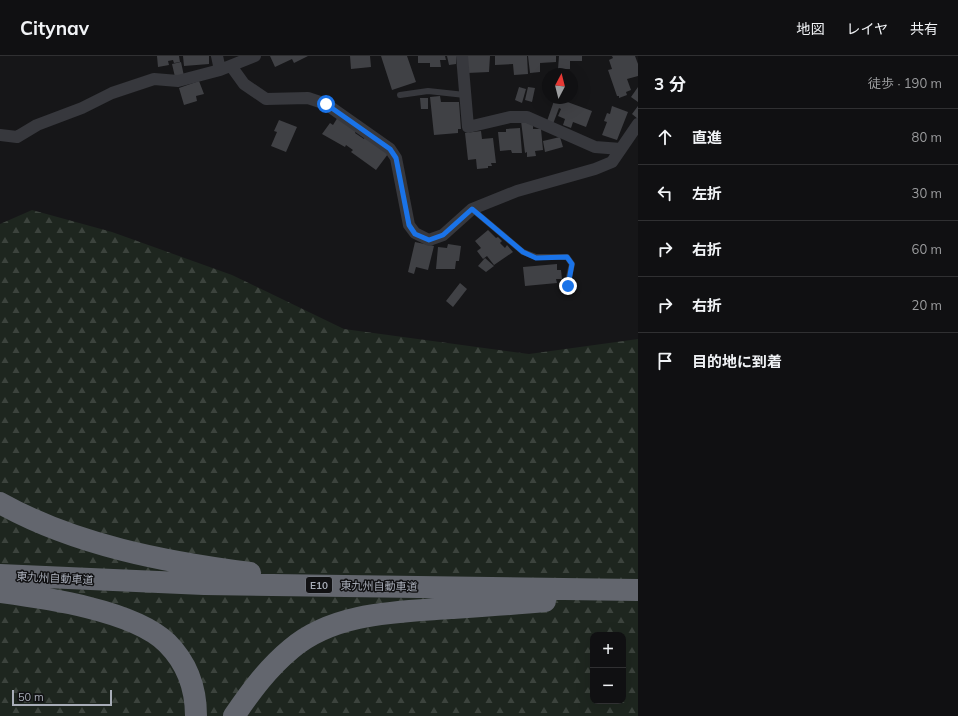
<!DOCTYPE html>
<html lang="ja">
<head>
<meta charset="utf-8">
<style>
  body { margin:0; font-family:Mulish,"Noto Sans JP",sans-serif; background:#19191b; color:#f1f3f6 }
  .controls { position:absolute; right:12px; bottom:12px; display:grid; overflow:hidden; border-radius:8px; box-shadow:0 4px 16px #0002 }
  .controls button { width:36px; height:36px; display:grid; place-items:center; padding:0; border:0; border-bottom:1px solid #303032; background:#101012; color:#f1f3f6; font:20px sans-serif }
  .compass { position:absolute; left:542px; top:12px; width:36px; height:36px; border-radius:50%; background:#101012; box-shadow:0 4px 16px #0002; rotate:7deg }
  .scale { position:absolute; left:12px; bottom:10px; width:100px; box-sizing:border-box; padding-left:4px; border:2px solid #a8adb8; border-top:0; font-size:11px; line-height:14px; white-space:nowrap; color:#a8adb8; -webkit-text-stroke:3px #111113; paint-order:stroke }
  .stop { position:absolute; width:12px; height:12px; margin:-9px; border:3px solid #1a73e8; border-radius:50%; background:#fff }
  .stop.end { background:#1a73e8; border-color:#fff; box-shadow:0 1px 4px #0008 }
  .list { margin:0; padding:0; list-style:none }
  h2 { display:flex; justify-content:space-between; align-items:center; height:52px; margin:0; padding:0 16px; font-size:17px }
  h2 small { font-size:13px; font-weight:400; color:#9c9d9f }
  .list li { display:grid; grid-template-columns:26px 1fr auto; gap:12px; align-items:center; box-sizing:border-box; height:56px; padding:0 16px; border-top:1px solid #303032 }
  .list b { display:block; font-size:15px; white-space:nowrap }
  .list em { font-size:13px; font-style:normal; color:#9c9d9f }
  .icon { flex:none; width:22px; height:22px; fill:none; stroke:currentColor; stroke-width:2; stroke-linecap:round; stroke-linejoin:round }
  .map { position:relative; flex:none; width:638px; height:660px; overflow:hidden }
  header { display:flex; align-items:center; gap:24px; box-sizing:border-box; height:56px; padding:0 20px; background:#101012; border-bottom:1px solid #303032 }
  header strong { font-size:19px }
  nav { display:flex; gap:22px; margin-inline-start:auto; font-size:14px }
  main { display:flex }
  aside { flex:1; background:#101012 }
  .map>svg:first-child { display:block }
</style>
</head>
<body>
<header>
<strong>Citynav</strong>
<nav><a>地図</a><a>レイヤ</a><a>共有</a></nav>
</header>
<main>
<div class="map">
<svg width="638" height="660" viewBox="0 0 638 660">
  <defs>
    <pattern id="forest-firs" width="22" height="20" patternUnits="userSpaceOnUse"><rect width="22" height="20" fill="#1e261f"/><path d="M5 1l3.5 6h-7zM16 11l3.5 6h-7z" fill="#3c433d"/></pattern>
  </defs>
  <rect width="100%" height="100%" fill="#161618"/>
  <path fill="url(#forest-firs)" fill-rule="evenodd" d="M32 154 112 176 232 219 344 273 529 298 638 283V660H0V168ZM593 579H623V645H593Z"/>
  <path fill="#404145" d="M157 0H179L180 6 174 7 173 4 168 5 169 9 158 11Z
    M183 0H209V8L184 10Z
    M270 0H308L294 7 292 3 275 11Z
    M350 0H370L371 11 351 13Z
    M381 0H407L416 26 392 34Z
    M418 0H445L446 4H440L441 11H430V7H418Z
    M447 0H456V8L449 9Z
    M466 0H490L489 16 467 17Z
    M495 0H527L528 18 514 19 513 8 495 9Z
    M528 0H556V6L540 7V16L530 17Z
    M559 0H582V5H570V13H558Z
    M612 0H635L638 8V20L627 23 631 34 626 36 627 39 619 42V40H617L608 14 612 13 609 4 613 2Z
    M181 6 184 20 175 21 172 8Z
    M199 25 204 38 196 40 197 45 184 49 179 32Z
    M519 31 526 33 522 47 515 44Z
    M528 31 535 32 532 46 525 44Z
    M638 31V46L631 41Z
    M440 40 441 46H459L461 73H458V77L434 79 430 41Z
    M420 42H428V53H421Z
    M562 44 592 55 586 71 573 66 571 72 563 69 565 63 558 60 561 53 559 52 553 68 547 65 554 45 560 48Z
    M612 50 628 56 617 84 602 79 607 66 604 65 607 57 610 58Z
    M638 50V63L632 58Z
    M338 61 356 75 355 77 364 83 365 81 388 98 376 114 351 96 353 94 346 89 345 91 322 78 330 67 333 69Z
    M279 64 297 71 286 96 271 90 277 76 274 75Z
    M521 65 533 69V73H541L543 94 535 95 536 100 527 101V96L525 97Z
    M520 72 522 97H512L511 94 500 95 498 76H506V73Z
    M481 75 482 83 493 82 496 107H491L492 110H488V112L477 113 476 103 468 104 465 77Z
    M560 81 563 91 545 96 543 85Z
    M488 174 496 182 498 181 502 185 500 187 505 192 507 189 513 196 494 209 487 200 483 203 477 195 481 192 475 185Z
    M415 186 434 190 428 214 416 211 414 218 408 216Z
    M448 188 461 190 459 205H456L455 213H436L438 191 447 192Z
    M485 202 494 210 486 216 478 210Z
    M557 208V214H561L562 223H556L557 227 525 230 523 211Z
    M460 227 467 233 453 251 446 245Z"/>
  <g fill="none" stroke-linecap="round" stroke-linejoin="round">
    <path stroke="#37383d" stroke-width="6" d="M400 39 428 35 465 39
      M472 153 523 196 536 201H567L572 208 567 230"/>
    <path stroke="#37383d" stroke-width="12" d="M217 0 220 14
      M462 0 468 71 510 61H527L595 91 621 93
      M231 10 244 28 266 43 308 42 326 48 390 93 396 102 409 169 415 177 429 184 443 179 472 153 517 135 595 113 612 106 638 68
      M0 79 17 81 37 69 82 52 112 37 154 23 178 25 220 14 255 0"/>
    <path stroke="#63666e" stroke-width="22" d="M0 447C75 489 165 506 250 517
      M0 519 204 528 638 534
      M0 536C45 542 133 554 167 587 187 607 196 632 196 660
      M234 660C251 635 268 612 291 593 334 556 398 556 451 552 482 550 514 548 545 545"/>
  </g>
  <g fill="none" stroke-linecap="round" stroke-linejoin="round">
    <path stroke="#1a73e8" stroke-width="5" d="M326 48 390 93 396 102 409 169 415 178 429 184 443 179 472 153 523 196 536 202 567 201 572 208 568 230"/>
  </g>
  <g text-anchor="middle" dominant-baseline="central" stroke-width="3" stroke-linejoin="round" paint-order="stroke">
    <rect fill="#111113" stroke="#7b7e86" stroke-width="1" x="306" y="521" width="26" height="16" rx="3"/>
    <g font-size="10" font-weight="bold" fill="#a8adb8">
      <text x="319" y="529">E10</text>
    </g>
    <g font-size="11" fill="#a8adb8" stroke="#111113">
      <text transform="translate(55 522) rotate(3)">東九州自動車道</text>
      <text transform="translate(379 530) rotate(1)">東九州自動車道</text>
    </g>
  </g>
</svg>
<div class="controls">
<button>+</button>
<button>−</button>
</div>
<svg class="compass" viewBox="-18 -18 36 36"><path d="M0-13l5 13h-10z" fill="#e53935"/><path d="M0 13l5-13h-10z" fill="#9c9d9f"/></svg>
<div class="scale">50 m</div>
<div class="stop" style="left:326px;top:48px"></div>
<div class="stop end" style="left:568px;top:230px"></div>
</div>
<aside>
<h2>3 分<small>徒歩 · 190 m</small></h2>
<ul class="list">
<li><svg class="icon" aria-label="ahead" viewBox="0 0 24 24"><path d="M12 20V5M6 11l6-6 6 6"/></svg><div><b>直進</b></div><em>80 m</em></li>
<li><svg class="icon" aria-label="left" viewBox="0 0 24 24"><path d="M17 20v-9H6M10 6l-5 5 5 5"/></svg><div><b>左折</b></div><em>30 m</em></li>
<li><svg class="icon" aria-label="right" viewBox="0 0 24 24"><path d="M7 20v-9h11M14 6l5 5-5 5"/></svg><div><b>右折</b></div><em>60 m</em></li>
<li><svg class="icon" aria-label="right" viewBox="0 0 24 24"><path d="M7 20v-9h11M14 6l5 5-5 5"/></svg><div><b>右折</b></div><em>20 m</em></li>
<li><svg class="icon" aria-label="arrive" viewBox="0 0 24 24"><path d="M6 21V4h12l-3 4 3 4H6"/></svg><div><b>目的地に到着</b></div></li>
</ul>
</aside>
</main>
</body>
</html>
